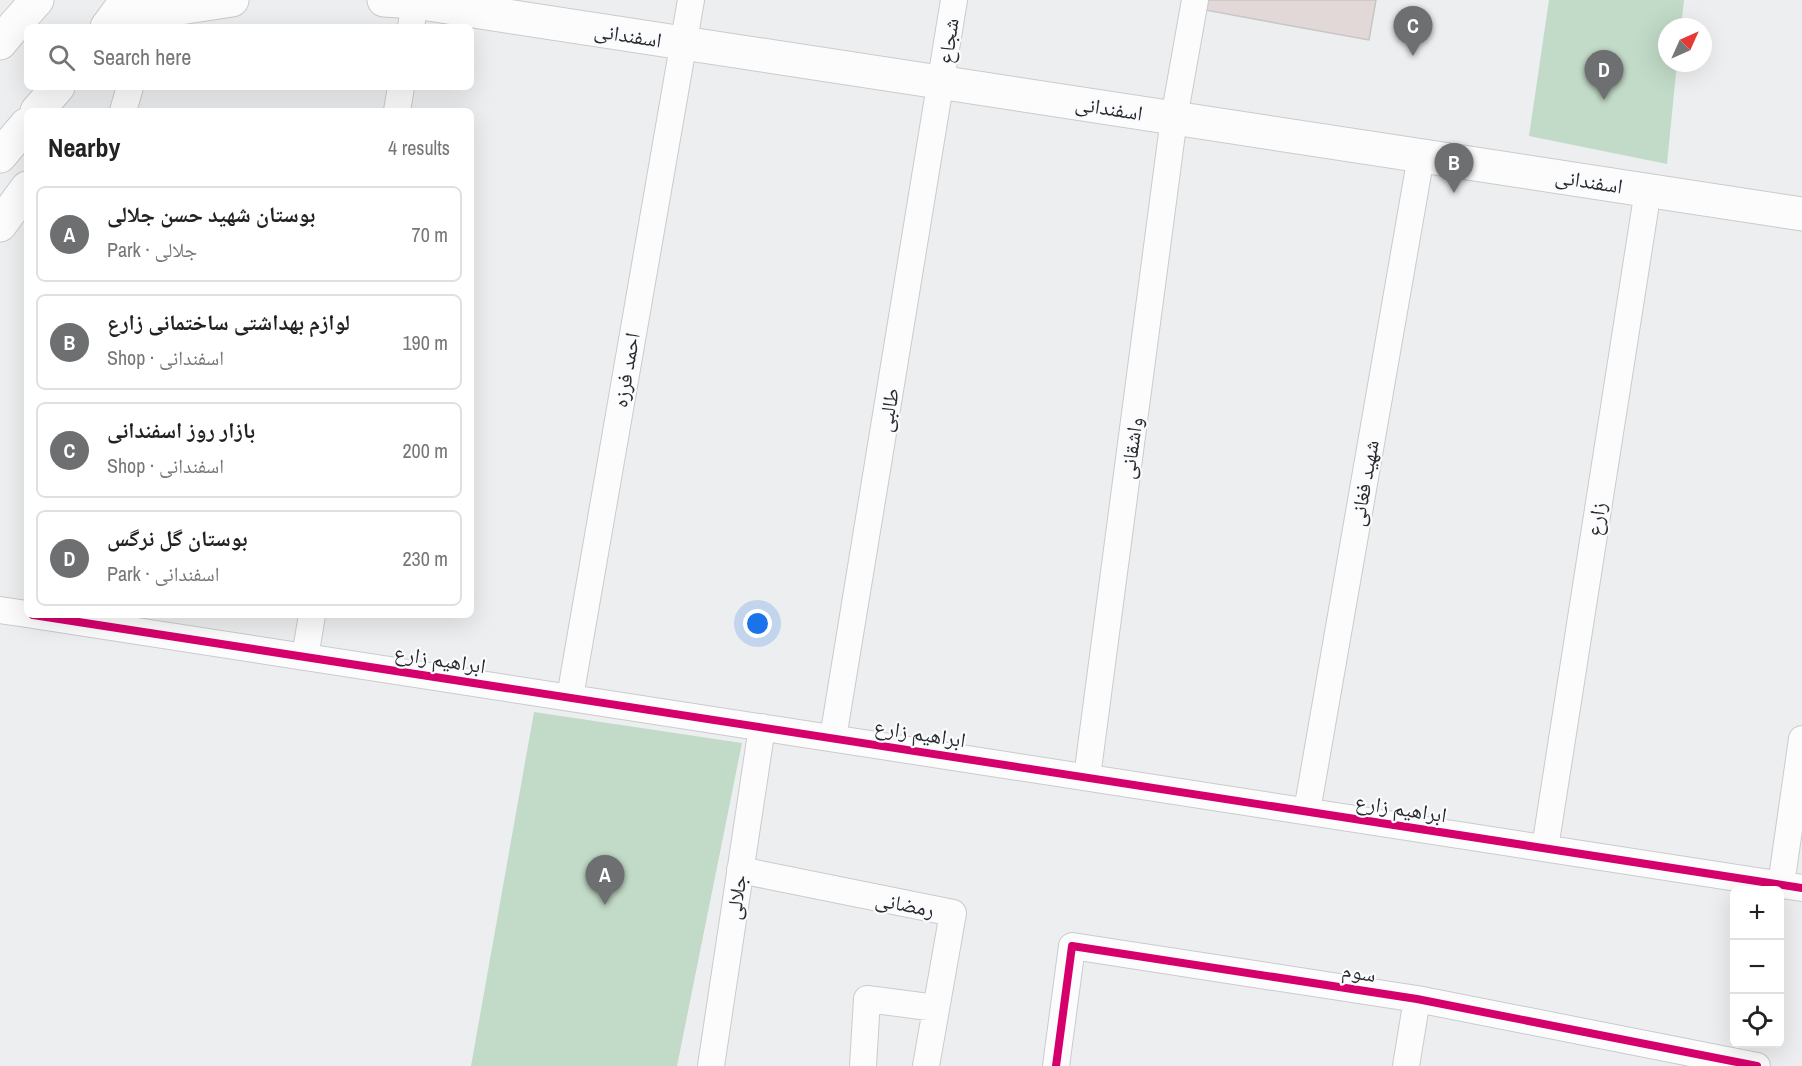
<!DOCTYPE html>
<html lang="en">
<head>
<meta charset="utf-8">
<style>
  body { margin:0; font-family:"Archivo Narrow","Noto Naskh Arabic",sans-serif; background:#f2f2f2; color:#222 }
  .controls { position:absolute; right:18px; bottom:18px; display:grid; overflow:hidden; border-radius:9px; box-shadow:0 6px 24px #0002 }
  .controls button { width:54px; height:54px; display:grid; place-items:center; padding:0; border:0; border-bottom:2px solid #e0e0e0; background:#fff; color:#222; font:30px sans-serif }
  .compass { position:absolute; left:1658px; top:18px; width:54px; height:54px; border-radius:50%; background:#fff; box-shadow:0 6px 24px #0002; rotate:45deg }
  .you { position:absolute; left:758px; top:624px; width:21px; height:21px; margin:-15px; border:4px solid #fff; border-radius:50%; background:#1a73e8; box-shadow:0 0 0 9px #1a73e833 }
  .badge { display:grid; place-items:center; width:39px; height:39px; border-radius:50%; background:#6e6f70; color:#fff; font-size:20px; font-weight:700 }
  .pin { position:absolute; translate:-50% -50px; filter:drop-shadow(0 2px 3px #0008) }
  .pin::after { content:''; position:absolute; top:32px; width:21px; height:18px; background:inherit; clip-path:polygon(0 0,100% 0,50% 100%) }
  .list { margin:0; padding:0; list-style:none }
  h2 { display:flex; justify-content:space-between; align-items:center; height:78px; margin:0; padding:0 24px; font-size:26px }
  h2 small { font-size:20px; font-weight:400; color:#767676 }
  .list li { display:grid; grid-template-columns:39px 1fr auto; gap:18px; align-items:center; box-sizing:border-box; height:96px; margin:0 12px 12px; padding:0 12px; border:2px solid #e0e0e0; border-radius:9px }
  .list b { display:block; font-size:22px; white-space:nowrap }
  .list p { margin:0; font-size:20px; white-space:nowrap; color:#767676 }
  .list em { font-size:20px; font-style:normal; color:#767676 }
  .icon { flex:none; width:33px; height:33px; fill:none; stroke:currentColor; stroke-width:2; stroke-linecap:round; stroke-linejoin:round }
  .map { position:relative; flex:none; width:1802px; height:1066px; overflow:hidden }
  .search { position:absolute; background:#fff; box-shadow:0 6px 24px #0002; left:24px; top:24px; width:450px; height:66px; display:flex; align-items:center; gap:15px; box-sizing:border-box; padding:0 21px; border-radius:9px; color:#767676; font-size:22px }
  .panel { position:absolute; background:#fff; box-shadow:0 6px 24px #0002; left:24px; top:108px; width:450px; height:510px; border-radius:9px }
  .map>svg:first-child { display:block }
</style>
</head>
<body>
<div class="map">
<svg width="1802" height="1066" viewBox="0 0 1802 1066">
  <rect width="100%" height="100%" fill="#edeeef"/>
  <path fill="#c2dbc8" d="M1549 0H1684L1681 27H1667V63H1677L1667 164 1529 136Z
    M534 712 742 743 677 1066H471Z"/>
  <path fill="#e2d8d7" stroke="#c6c6c6" stroke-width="1.5" d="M1207 0H1376L1369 40 1205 10Z"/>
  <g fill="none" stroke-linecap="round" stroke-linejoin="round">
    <g stroke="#cacbcc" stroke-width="28">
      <path id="minor" d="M411 27 415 2
        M123 111 130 87
        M397 111 401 87
        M0 610 27 614
        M33 615 1802 888
        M305 657 312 615
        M570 697 691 0
        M833 738 954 0
        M1087 777 1174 118 1195 0
        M1307 811 1421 156
        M1545 848 1648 190
        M740 870 953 913 926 1066
        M1781 885 1802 739
        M711 1066 762 727
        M863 1066 867 999 936 1008
        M1056 1066 1072 946 1417 999 1757 1066
        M1406 1066 1417 999"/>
    </g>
    <g stroke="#cacbcc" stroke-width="35">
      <path id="secondary" d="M384 0 415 2 405 0
        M415 2 1802 214
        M115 18 232 0"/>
    </g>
    <g stroke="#cacbcc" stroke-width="35">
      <path id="primary" d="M15 25 37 0
        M107 27 127 0
        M37 111 58 87
        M0 225 27 188"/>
    </g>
    <g stroke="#cacbcc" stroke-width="35">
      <path id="trunk" d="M0 43 15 25
        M0 156 26 125"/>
    </g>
    <use href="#minor" stroke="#fcfcfd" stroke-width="26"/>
    <use href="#secondary" stroke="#fcfcfd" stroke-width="33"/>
    <use href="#primary" stroke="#fcfcfd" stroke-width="33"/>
    <use href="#trunk" stroke="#fcfcfd" stroke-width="33"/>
    <g stroke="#f9fbfe" stroke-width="11">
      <path id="cycleway" d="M33 615 1802 888
        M1056 1066 1072 946 1417 999 1757 1066"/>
    </g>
    <use href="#cycleway" stroke="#d6006c" stroke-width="8"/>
  </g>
  <g text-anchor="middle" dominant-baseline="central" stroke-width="4.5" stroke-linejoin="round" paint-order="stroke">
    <g font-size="21" fill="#2a2a2b" stroke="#f9fbfe">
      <text transform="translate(628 35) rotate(9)">اسفندانی</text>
      <text transform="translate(948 41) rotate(-82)">شجاع</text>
      <text transform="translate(1109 108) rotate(9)">اسفندانی</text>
      <text transform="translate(1589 181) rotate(9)">اسفندانی</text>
      <text transform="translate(626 370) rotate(-80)">احمد فرزه</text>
      <text transform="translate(888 410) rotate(-80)">طالبی</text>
      <text transform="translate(1131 448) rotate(-82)">واشقانی</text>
      <text transform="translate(1364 483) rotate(-80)">شهید فغانی</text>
      <text transform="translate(1596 519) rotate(-81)">زارع</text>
      <text transform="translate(440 659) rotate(9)">ابراهیم زارع</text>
      <text transform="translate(920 733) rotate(9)">ابراهیم زارع</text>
      <text transform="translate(1401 808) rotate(9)">ابراهیم زارع</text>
      <text transform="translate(736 897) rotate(-81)">جلالی</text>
      <text transform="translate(905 904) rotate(11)">رمضانی</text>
      <text transform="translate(1359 972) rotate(9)">سوم</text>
    </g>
  </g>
</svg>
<div class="controls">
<button>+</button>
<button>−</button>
<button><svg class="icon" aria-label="locate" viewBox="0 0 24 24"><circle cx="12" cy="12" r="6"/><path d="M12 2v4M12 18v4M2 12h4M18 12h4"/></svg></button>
</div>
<svg class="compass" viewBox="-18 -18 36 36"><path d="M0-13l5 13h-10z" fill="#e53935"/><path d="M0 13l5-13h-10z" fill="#767676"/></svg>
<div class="you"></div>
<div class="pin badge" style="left:605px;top:905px">A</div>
<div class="pin badge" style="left:1454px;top:193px">B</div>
<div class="pin badge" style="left:1413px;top:56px">C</div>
<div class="pin badge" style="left:1604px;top:100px">D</div>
<div class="search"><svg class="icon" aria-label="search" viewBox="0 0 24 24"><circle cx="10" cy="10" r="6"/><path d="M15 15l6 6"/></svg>Search here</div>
<section class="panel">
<h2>Nearby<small>4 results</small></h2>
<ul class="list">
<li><span class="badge">A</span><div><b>بوستان شهید حسن جلالی</b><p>Park · جلالی</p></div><em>70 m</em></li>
<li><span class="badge">B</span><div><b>لوازم بهداشتی ساختمانی زارع</b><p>Shop · اسفندانی</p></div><em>190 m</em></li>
<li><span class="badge">C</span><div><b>بازار روز اسفندانی</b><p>Shop · اسفندانی</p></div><em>200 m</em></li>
<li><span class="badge">D</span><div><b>بوستان گل نرگس</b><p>Park · اسفندانی</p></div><em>230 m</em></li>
</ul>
</section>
</div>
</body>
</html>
